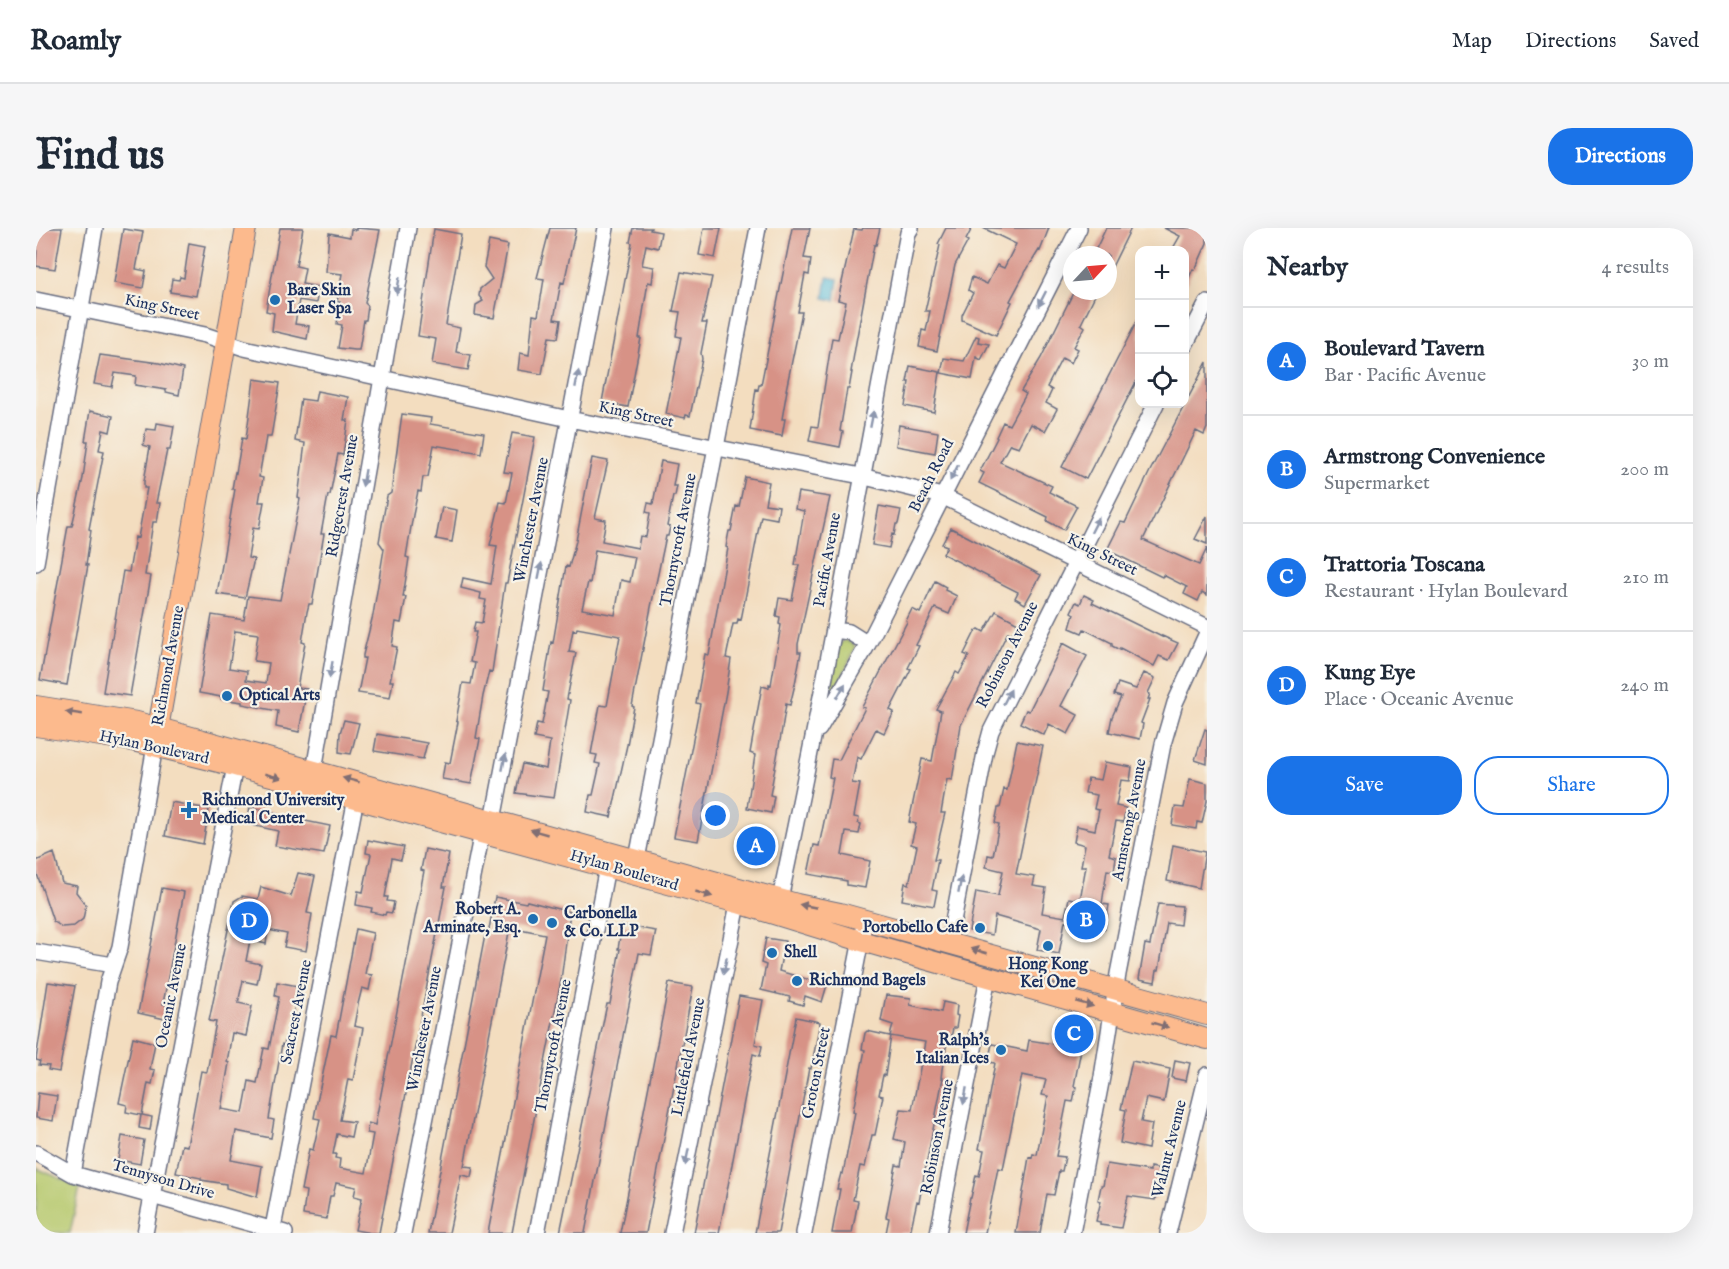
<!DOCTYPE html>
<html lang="en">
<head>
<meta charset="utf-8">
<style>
  body { margin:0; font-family:"IM FELL English",serif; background:#f6f6f7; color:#1f2937 }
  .controls { position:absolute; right:18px; top:18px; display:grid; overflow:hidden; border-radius:12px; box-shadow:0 6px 24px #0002 }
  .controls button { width:54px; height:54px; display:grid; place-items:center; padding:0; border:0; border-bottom:2px solid #e0e1e3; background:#fff; color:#1f2937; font:30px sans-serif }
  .compass { position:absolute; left:1027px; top:18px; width:54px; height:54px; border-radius:50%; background:#fff; box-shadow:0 6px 24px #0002; rotate:64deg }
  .you { position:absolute; left:680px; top:588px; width:21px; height:21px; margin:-15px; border:4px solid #fff; border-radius:50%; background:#1a73e8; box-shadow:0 0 0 9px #1a73e833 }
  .badge { display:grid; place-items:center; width:39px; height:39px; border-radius:50%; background:#1a73e8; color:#fff; font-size:20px; font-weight:700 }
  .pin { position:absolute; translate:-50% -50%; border:3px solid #fff; box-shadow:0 2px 6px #0006 }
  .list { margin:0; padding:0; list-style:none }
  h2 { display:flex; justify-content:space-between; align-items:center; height:78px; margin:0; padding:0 24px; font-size:26px }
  h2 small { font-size:20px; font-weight:400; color:#747a83 }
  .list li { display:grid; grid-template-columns:39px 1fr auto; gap:18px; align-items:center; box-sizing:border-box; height:108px; padding:0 24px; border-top:2px solid #e0e1e3 }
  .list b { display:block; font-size:22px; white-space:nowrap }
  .list p { margin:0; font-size:20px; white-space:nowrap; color:#747a83 }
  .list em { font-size:20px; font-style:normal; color:#747a83 }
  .actions { display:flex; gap:12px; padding:18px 24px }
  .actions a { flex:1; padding:14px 0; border:2px solid #1a73e8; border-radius:24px; text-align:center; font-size:21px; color:#1a73e8 }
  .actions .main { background:#1a73e8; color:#fff }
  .icon { flex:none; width:33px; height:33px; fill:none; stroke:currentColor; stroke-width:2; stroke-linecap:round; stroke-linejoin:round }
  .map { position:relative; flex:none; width:1171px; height:1005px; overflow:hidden; border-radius:24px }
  header { display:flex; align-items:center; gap:36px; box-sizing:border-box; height:84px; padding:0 30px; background:#fff; border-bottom:2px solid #e0e1e3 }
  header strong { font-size:28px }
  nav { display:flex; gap:33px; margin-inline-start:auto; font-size:21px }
  .intro { display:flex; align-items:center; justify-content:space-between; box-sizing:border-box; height:144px; padding:0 36px }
  h1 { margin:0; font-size:42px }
  .button { padding:15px 27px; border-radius:24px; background:#1a73e8; color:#fff; font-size:21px; font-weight:700 }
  main { display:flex; gap:36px; padding:0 36px }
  aside { flex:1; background:#fff; border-radius:24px; box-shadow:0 6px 24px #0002 }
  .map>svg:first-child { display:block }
</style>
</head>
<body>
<header>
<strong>Roamly</strong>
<nav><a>Map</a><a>Directions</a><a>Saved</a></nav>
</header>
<div class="intro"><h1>Find us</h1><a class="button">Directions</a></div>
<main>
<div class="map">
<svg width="1171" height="1005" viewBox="0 0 1171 1005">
  <rect width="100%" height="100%" fill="#f7f3e8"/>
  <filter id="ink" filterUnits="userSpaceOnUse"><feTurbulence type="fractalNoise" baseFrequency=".0167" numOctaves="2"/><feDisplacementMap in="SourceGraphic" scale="12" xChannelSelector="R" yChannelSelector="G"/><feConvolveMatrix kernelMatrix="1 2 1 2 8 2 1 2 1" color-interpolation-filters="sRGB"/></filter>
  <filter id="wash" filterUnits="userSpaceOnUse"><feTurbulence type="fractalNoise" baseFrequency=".008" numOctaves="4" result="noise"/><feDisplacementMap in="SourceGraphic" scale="24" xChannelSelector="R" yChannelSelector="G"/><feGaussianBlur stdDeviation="1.35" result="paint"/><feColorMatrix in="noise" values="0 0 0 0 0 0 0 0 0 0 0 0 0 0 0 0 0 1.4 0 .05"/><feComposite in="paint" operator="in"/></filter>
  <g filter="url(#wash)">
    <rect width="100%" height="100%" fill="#f3ddbf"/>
    <path fill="#b5c86c" stroke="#687c65" stroke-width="1.5" d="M809 412 818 416 819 421 802 458 797 461 795 457 803 416Z
      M0 940 44 959 34 1005H0Z"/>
    <path fill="#5cbddb" stroke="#3c769c" stroke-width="1.5" d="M791 49 802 51 799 72 788 70Z"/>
    <g id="blocks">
      <path fill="#d79286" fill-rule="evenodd" d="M2 0H26L19 41 0 38Z
        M244 0H267L260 38 269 40 266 56 283 59 280 75 263 72 259 96 273 98 271 111 236 103 238 85 230 83Z
        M320 0 344 2 329 75 332 78 330 92H328L323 122H318L302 120 306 97 301 96 304 74H301L306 46 290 44 293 5 314 9 315 1 320 2Z
        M514 0H540L528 55 525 54 518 91 525 92 522 110 513 109 506 146 482 142 484 125 493 127 497 87 502 88 508 51 501 50Z
        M597 0H615L614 2 625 4 622 20 610 17 606 37 618 39 616 55 612 54 603 110H605L592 179 566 174 596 15 594 14Z
        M668 0H685L679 30 663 27Z
        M756 0H774L768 30 775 31 773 47 769 46 762 84H766L750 162H751L746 191H749L746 208 714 202 720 161 722 162 723 157H725Z
        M827 0H844L840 17H838L820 114 815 144H816L813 161H811L804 203 807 204 804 219 773 213 776 198 782 199 796 110 802 111 810 74 802 72 818 1 826 2Z
        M910 0H936L930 12 932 13 931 15 919 37 901 123 883 119 886 102 890 103 894 83H889L904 17 902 16Z
        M947 0H1013L1004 23 1003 22 990 43 974 73 976 74 960 107 926 92V87L937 65 932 62 936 49 951 56 961 37 968 40 980 16Z
        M1070 0H1095L1072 47V27H1057Z
        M1128 0H1171V15L1159 42 1157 41 1149 58V22H1136L1144 8Z
        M87 1 107 4 100 41 110 43 107 60 78 55Z
        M398 1 425 6 410 97 424 100 420 124 435 127 432 142 396 136 400 111 382 108Z
        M453 13 472 17 458 90 439 87 440 77 447 73 443 68 444 61 456 51 448 39Z
        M153 15 169 18 160 68 134 64 136 51 143 52 144 49 148 50Z
        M645 44 676 49 666 95H671L665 125 666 131 654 188 650 187 649 190 630 186 645 109 640 108 644 84 637 83Z
        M1038 63H1061L1045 96 1049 99 1038 119 1042 121 1035 135 1026 130 1011 159 1016 162 1010 175 1021 181 1009 203 995 196 983 219 974 216 964 234 1016 258 1013 264 1041 278 1028 302 1011 293 1012 289 943 255 948 245 944 243 961 210 960 209 967 194 973 197 990 166 985 163 1005 130Z
        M1104 87V146L1050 251 1026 239Z
        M940 108 943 109 942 114 953 116 945 132 940 129 936 151 905 145 908 130 928 133Z
        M64 127 123 135 147 141 143 167 130 164V162L99 157 100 148 79 145 76 159 58 156Z
        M1171 134V200L1168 207 1160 203 1107 312 1163 337 1171 320V367L1166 364 1162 373 1148 366 1151 359 1127 347 1126 349 1071 322 1085 294 1089 295 1114 243Z
        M874 138 904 144 898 184 869 178 873 154H871Z
        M218 151 244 155 235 209H230L223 249 227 250 223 274H228L223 301 217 300 212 330 218 331 209 370 181 366 199 261H196L199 244 200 245 206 210 210 211Z
        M281 163 312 169 308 192H312L307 227 302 226 294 267H292L285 306H288L276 376H273L271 384 266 414 269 415 261 460 271 461 263 504 240 499 242 483 206 476V474L185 471V469L163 465 176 387 208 392 212 368 244 372 264 271 262 270 269 215 259 213 265 171 279 173ZM199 403 222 406 218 433 233 435 230 455 210 452 211 443 193 440Z
        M54 183 77 188 74 204 67 202 63 222 68 223 53 301 55 302 50 337H52L31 457 4 452 32 298H36L47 250 52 213H49Z
        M366 186 395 190 394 196 448 205 445 225 398 217 392 249H387L385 264 382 263 377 287 370 329 373 330 367 369H370L365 395 360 394 356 418 361 419 354 453H357L354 470 322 465 329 430H327V427L337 387 348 321 343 314 351 268 355 265Z
        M121 195 138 198 134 222H131L124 256 120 275H124L121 294H117L109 347 115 348 94 468 67 464 87 343 93 344 99 309 102 310 111 260H108V253L114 219 107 217 110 201 120 202Z
        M863 197 902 204 899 225 860 218Z
        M476 205 499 209 471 355H469L456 444 453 443 447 468 440 510 444 511 435 556 406 551 409 534 414 535 422 494 420 493 427 455 435 456 439 435 434 434 440 404H437L439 394 446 395 450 372 444 371 445 365 425 360 427 350 455 356 461 318 454 317 464 274 470 275 476 245 468 244Z
        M556 230 572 233 559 290 570 292 566 313 602 320 604 308 610 309 614 285 610 284 612 275 617 276 625 233 641 236 637 258H641L639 268H637L631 298 634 299 632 308H630L615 379 596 478 598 479 591 517 575 589 551 584 554 567H557L564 536 559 535 561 527 555 526 564 477 571 478 584 408 541 400 540 403 537 402 533 424 540 425 531 471 534 472 518 570 480 565 486 536 510 541 514 513 498 510 501 495 506 496 512 464 507 463 515 414 517 415 530 338 533 339 540 313ZM559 322 599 329 594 354 585 352 579 387 546 381 552 354 554 355Z
        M709 249 733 254 729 276 743 278 741 291 725 288 705 392 702 391 701 396H697L690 430 695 431 690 464 662 613 638 609 664 476 660 475 669 426 673 427 692 320 690 319 693 303H695L700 278 703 279Z
        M762 264 794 269 762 416V424H765L759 456 754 477 750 476 745 507 734 567 738 568 735 585 711 580 719 527 714 525 726 458 733 460V456L735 457 745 397 743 396 744 389 740 388 743 370 756 372 763 337H759L768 283 759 281Z
        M843 278 865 282 862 296H860L858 307 856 306 853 320 836 317Z
        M406 279 421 282 416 314 400 311Z
        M1171 288V316L1159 311Z
        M915 300 1005 347 989 376 979 370 982 364 907 326 911 318 906 316Z
        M899 353 910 359 909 362 921 368 913 386 899 380 880 417 883 418 872 440 875 441 854 482 858 484 848 505 840 501 825 531 821 529 816 555 824 556 818 589 823 590 822 595 825 596 823 606 810 604 806 627 834 633 829 660 811 657V653L772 646 778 617 783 618 797 550 793 549 796 531 803 532 829 480 826 479 871 394 870 393 876 381 884 385Z
        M1048 367 1058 372 1056 375 1079 386 1126 409V408L1142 415 1133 432 1123 428 1118 438 1084 420V422L1076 418V415L1048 401 1046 405 1034 400 1038 386 1035 384 1040 374 1044 376Z
        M960 383 982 395 976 406 972 404 925 497 916 552 911 551 905 585H909L898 632H902L896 662 901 663 898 678 866 672 869 655 873 656 881 618 875 616 880 596 873 594 886 531 896 533 905 483 900 481 920 444 923 446 933 428 928 426 939 404 943 401 948 404Z
        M1027 415 1051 428 1025 478 1042 487 1032 506 1013 496 1008 507 984 495 990 482 993 483Z
        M1108 445 1119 450 1112 465 1114 466 1112 471H1114L1105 495 1107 496 1104 511 1073 504 1076 489 1085 469 1078 467 1082 455 1100 461Z
        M308 492 323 495 315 526 303 524 304 505Z
        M1169 501 1171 502V536L1159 532Z
        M341 506 391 515 387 531 338 523Z
        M981 513 1007 518 980 646 999 649 997 658 1010 660 1006 685 1029 689 1033 670 1044 672 1050 638H1045L1049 617 1038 614 1041 598 1059 602 1063 582 1058 581 1061 567 1049 565 1052 550 1065 552 1069 534 1096 539 1094 553 1085 552 1080 578 1090 580 1087 594 1080 593 1073 627 1080 629 1078 643 1071 642 1066 676 1073 677 1069 701 1029 693 1023 726 1001 722 1005 701 959 688 956 707 933 703 940 664 962 668 967 643 950 639 952 627 957 628 963 596 959 595 962 580H964L968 561 971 562Z
        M1154 551 1171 555V573L1166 595 1161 594 1160 601 1136 597 1139 579 1148 580Z
        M135 574 173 581 167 616 129 608Z
        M214 579 241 585 240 587 294 598 288 626 239 618 242 603 211 596Z
        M712 606 733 612 729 626 708 620Z
        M332 612 368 619 365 632 356 630 349 669H352L351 673 358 674 356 685 350 684 349 687 335 684 336 680 320 677 322 663 327 664 335 626 330 625Z
        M1137 617 1169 624 1163 660 1131 653Z
        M389 621 413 626 407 659H410L343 1005H335L319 1002 326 970 318 968 320 959 300 955 297 968H294L290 991 267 987 270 963 265 962 273 921 277 922 284 891 278 890 281 874 295 807 300 808 320 701 337 705 329 746 336 747 333 762 326 760 322 776 318 798 327 800 317 852 312 851 304 892 318 894 315 909 301 906 297 926H300L299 930 304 931 303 940 330 945 337 906 331 905 332 895 339 897 388 643 385 642Z
        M18 625 26 655 41 658 40 664 50 677 47 691 38 698 26 699 17 693 0 643V633Z
        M262 645 279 648 271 685 276 686 270 723 248 719 251 706 232 702 230 716 214 712 210 733 225 736 221 756 207 753 202 775 216 778 210 808 196 805 191 834 193 835 185 881 207 885 213 853 221 855 228 820 233 821 243 769 239 768 241 754 262 758 254 806 251 805 248 817 246 816 233 891 238 892 235 910 200 903 195 932 226 938 221 969 190 960V956L165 952V950L140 945 146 917 151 918 165 843 171 844 180 794 173 793 198 673 206 668 222 671 225 659 255 668Z
        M126 660 148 664 127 776 131 777 129 791 102 785Z
        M459 669 490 675 491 673 534 684 525 752 476 1005H452L509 706 474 699 428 938 437 939 435 949 425 947 413 1005H392L449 707H452Z
        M1122 676 1146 678 1144 697 1131 695 1123 742H1121L1119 754 1103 751 1109 716 1114 717Z
        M586 697 620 703 615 727 603 725 549 1005H524L571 776H574L584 721H582Z
        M730 710 749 713 743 743 791 757 786 774 769 768 767 777 753 773 754 769 725 762 730 737 725 735Z
        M12 754 39 758 23 844 12 842 13 838 3 837 4 833 0 832Z
        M633 755 657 759 610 1005H584Z
        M850 767 875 770 874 777 905 784 907 774 921 777 920 787 922 788 920 800H917L915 810 912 809 906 841 905 850H907L883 974 881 973 874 1005H850L853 990 850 989 860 937 865 938 869 914 858 911 865 881 876 882 889 814 855 808 849 848 847 847 843 867 847 868 839 907H836L829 939 824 938 817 972 822 973 816 1005H796L804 961H801L805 945 807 946 819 884 817 883 829 822 826 821 829 805 831 803 854 808 857 797 845 793Z
        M703 768 727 772 719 816 726 818 724 828 717 826 683 1005H658Z
        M760 789 784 794 775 841 773 840 742 1005H719Z
        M1035 795 1049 800 1038 858 1040 859 1037 874 1031 873 1020 928 1029 929 1026 943H1023L1018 967 1011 966 1004 1005H980L993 929 996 930 997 926 1001 927 1012 868 1006 867 1010 852 986 847 967 941 962 940 949 1005H927L934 970H935L940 947 943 948 948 922 943 921 959 835 952 834 956 816 991 823 993 812 1030 818Z
        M97 809 119 815 114 841 119 842 116 856 112 855 106 887 116 889 114 902 103 900 105 887 90 884 91 877 83 875Z
        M1139 832 1154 835 1150 853 1136 850Z
        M1096 833 1134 841 1128 874 1110 870 1105 894 1116 896 1112 921 1084 915 1090 882 1085 881Z
        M2 865 21 868 17 893 0 890Z
        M86 908 108 912 104 936 82 932Z
        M1071 936 1114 943V939L1125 941 1119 972 1092 968 1085 1000 1064 997V994L1060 993 1065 973 1062 972 1065 958H1067Z"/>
    </g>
  </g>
  <g filter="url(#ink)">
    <use href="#blocks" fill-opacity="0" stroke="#676c80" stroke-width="1.5"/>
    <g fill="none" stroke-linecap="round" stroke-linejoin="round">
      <g stroke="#676c80" stroke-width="18">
        <path id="minor" d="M0 72 169 107 208 120 533 191 825 248 906 268 1171 399
          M1148 119 1171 75
          M0 335 59 0
          M798 402 813 404 832 416
          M783 501 832 416 1043 0
          M278 542 372 0
          M457 592 570 0
          M601 631 722 0
          M744 671C791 450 830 227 872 5L875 0
          M913 714 949 525 955 503 1120 176
          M0 724 77 737
          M0 925 37 946 249 1005
          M37 946 72 754 84 719 119 518
          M109 1005 199 538
          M236 1005 320 570
          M367 1005 446 604
          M501 1005 571 639
          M636 1005 704 666
          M768 1005 829 691
          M902 1005 952 749
          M1036 1005 1066 849 1082 746 1127 516 1139 475 1171 405
          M1132 1005 1171 847"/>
      </g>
      <g stroke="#676c80" stroke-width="22">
        <path id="major" d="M0 478 101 494 761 676 804 685 1171 787
          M0 498 97 513 199 538 702 675 825 713 1171 811
          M120 512 210 0"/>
      </g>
      <use href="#minor" stroke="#fff" stroke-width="15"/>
      <use href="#major" stroke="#fcba8d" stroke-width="20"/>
    </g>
    <defs><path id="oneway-solid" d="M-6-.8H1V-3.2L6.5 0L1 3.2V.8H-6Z" transform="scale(1.5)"/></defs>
    <g fill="#8d97ae">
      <use href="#oneway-solid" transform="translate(362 58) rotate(100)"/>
      <use href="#oneway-solid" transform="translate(1006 71) rotate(117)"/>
      <use href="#oneway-solid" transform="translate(541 151) rotate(-79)"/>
      <use href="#oneway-solid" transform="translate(836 191) rotate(-79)"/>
      <use href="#oneway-solid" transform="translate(918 245) rotate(117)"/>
      <use href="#oneway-solid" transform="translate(328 250) rotate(100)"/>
      <use href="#oneway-solid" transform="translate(1059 297) rotate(-63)"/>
      <use href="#oneway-solid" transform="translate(504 343) rotate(-79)"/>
      <use href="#oneway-solid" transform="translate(295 442) rotate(100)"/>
      <use href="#oneway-solid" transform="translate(805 463) rotate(-60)"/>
      <use href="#oneway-solid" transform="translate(971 469) rotate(-63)"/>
      <use href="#oneway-solid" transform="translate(468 534) rotate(-79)"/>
      <use href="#oneway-solid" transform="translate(924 657) rotate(-79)"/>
      <use href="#oneway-solid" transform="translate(689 738) rotate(101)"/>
      <use href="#oneway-solid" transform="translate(929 868) rotate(101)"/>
      <use href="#oneway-solid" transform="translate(651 929) rotate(101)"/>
    </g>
    <g fill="#806e73">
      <use href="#oneway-solid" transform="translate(38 485) rotate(-171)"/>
      <use href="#oneway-solid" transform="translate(237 548) rotate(15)"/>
      <use href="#oneway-solid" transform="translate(315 552) rotate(-165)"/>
      <use href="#oneway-solid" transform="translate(503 604) rotate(-164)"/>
      <use href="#oneway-solid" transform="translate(668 666) rotate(16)"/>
      <use href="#oneway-solid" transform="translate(772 678) rotate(-169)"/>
      <use href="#oneway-solid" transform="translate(943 723) rotate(-164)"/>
      <use href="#oneway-solid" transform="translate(1049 776) rotate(16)"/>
      <use href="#oneway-solid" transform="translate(1124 797) rotate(17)"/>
    </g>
  </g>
  <g fill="#1f6fb2" stroke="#f7f3e8" stroke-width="2">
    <circle cx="239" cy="72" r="6"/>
    <circle cx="191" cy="468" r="6"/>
    <path d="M150 573h6v6h6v6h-6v6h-6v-6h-6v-6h6z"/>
    <circle cx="497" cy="691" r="6"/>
    <circle cx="516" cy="695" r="6"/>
    <circle cx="944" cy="700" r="6"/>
    <circle cx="1012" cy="718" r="6"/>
    <circle cx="736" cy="725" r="6"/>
    <circle cx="761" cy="753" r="6"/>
    <circle cx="965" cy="822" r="6"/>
  </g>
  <g text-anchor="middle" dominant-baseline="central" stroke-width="4.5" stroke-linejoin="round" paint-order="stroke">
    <g font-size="16" font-weight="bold" fill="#1b2f5e" stroke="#f7f3e8" text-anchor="start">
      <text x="251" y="63">Bare Skin<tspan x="251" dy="18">Laser Spa</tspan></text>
      <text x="203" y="468">Optical Arts</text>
      <text x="166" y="573">Richmond University<tspan x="166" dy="18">Medical Center</tspan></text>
      <text x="485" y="682" text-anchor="end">Robert A.<tspan x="485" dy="18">Arminate, Esq.</tspan></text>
      <text x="528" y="686">Carbonella<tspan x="528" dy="18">&amp; Co. LLP</tspan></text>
      <text x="932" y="700" text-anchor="end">Portobello Cafe</text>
      <text x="748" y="725">Shell</text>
      <text x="1012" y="737" text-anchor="middle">Hong Kong<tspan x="1012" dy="18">Kei One</tspan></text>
      <text x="773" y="753">Richmond Bagels</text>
      <text x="953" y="813" text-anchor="end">Ralph's<tspan x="953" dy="18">Italian Ices</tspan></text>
    </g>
    <g font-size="16" fill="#1b2f5e" stroke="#f7f3e8">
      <text transform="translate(126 80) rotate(12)">King Street</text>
      <text transform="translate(600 187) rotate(12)">King Street</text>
      <text transform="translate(896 248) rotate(-63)">Beach Road</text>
      <text transform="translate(307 268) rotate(-80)">Ridgecrest Avenue</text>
      <text transform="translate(496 292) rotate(-79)">Winchester Avenue</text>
      <text transform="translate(643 312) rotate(-79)">Thornycroft Avenue</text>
      <text transform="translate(1066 327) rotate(26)">King Street</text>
      <text transform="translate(792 332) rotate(-80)">Pacific Avenue</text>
      <text transform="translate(972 427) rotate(-63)">Robinson Avenue</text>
      <text transform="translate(133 438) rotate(-80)">Richmond Avenue</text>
      <text transform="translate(118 520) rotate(12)">Hylan Boulevard</text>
      <text transform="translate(1094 592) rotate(-79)">Armstrong Avenue</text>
      <text transform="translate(588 643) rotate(16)">Hylan Boulevard</text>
      <text transform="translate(136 768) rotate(-79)">Oceanic Avenue</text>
      <text transform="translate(261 784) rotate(-79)">Seacrest Avenue</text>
      <text transform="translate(389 801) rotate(-79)">Winchester Avenue</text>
      <text transform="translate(518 818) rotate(-79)">Thornycroft Avenue</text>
      <text transform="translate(653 829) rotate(-79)">Littlefield Avenue</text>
      <text transform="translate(781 845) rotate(-79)">Groton Street</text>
      <text transform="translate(902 909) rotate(-79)">Robinson Avenue</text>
      <text transform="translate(1134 921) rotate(-76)">Walnut Avenue</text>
      <text transform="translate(127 952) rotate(16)">Tennyson Drive</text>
    </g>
  </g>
</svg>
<div class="controls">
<button>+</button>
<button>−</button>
<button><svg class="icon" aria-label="locate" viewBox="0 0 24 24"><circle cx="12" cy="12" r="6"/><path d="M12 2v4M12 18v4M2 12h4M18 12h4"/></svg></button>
</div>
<svg class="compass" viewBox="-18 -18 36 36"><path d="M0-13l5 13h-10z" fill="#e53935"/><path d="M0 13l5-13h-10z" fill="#747a83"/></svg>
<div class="you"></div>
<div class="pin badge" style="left:720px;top:618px">A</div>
<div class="pin badge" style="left:1050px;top:692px">B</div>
<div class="pin badge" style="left:1038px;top:806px">C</div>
<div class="pin badge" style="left:213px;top:693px">D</div>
</div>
<aside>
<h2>Nearby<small>4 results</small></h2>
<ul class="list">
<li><span class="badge">A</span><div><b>Boulevard Tavern</b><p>Bar · Pacific Avenue</p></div><em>30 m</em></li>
<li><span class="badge">B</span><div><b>Armstrong Convenience</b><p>Supermarket</p></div><em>200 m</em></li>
<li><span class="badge">C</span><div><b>Trattoria Toscana</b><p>Restaurant · Hylan Boulevard</p></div><em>210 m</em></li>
<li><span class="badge">D</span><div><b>Kung Eye</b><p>Place · Oceanic Avenue</p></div><em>240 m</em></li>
</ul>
<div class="actions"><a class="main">Save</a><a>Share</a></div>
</aside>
</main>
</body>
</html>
